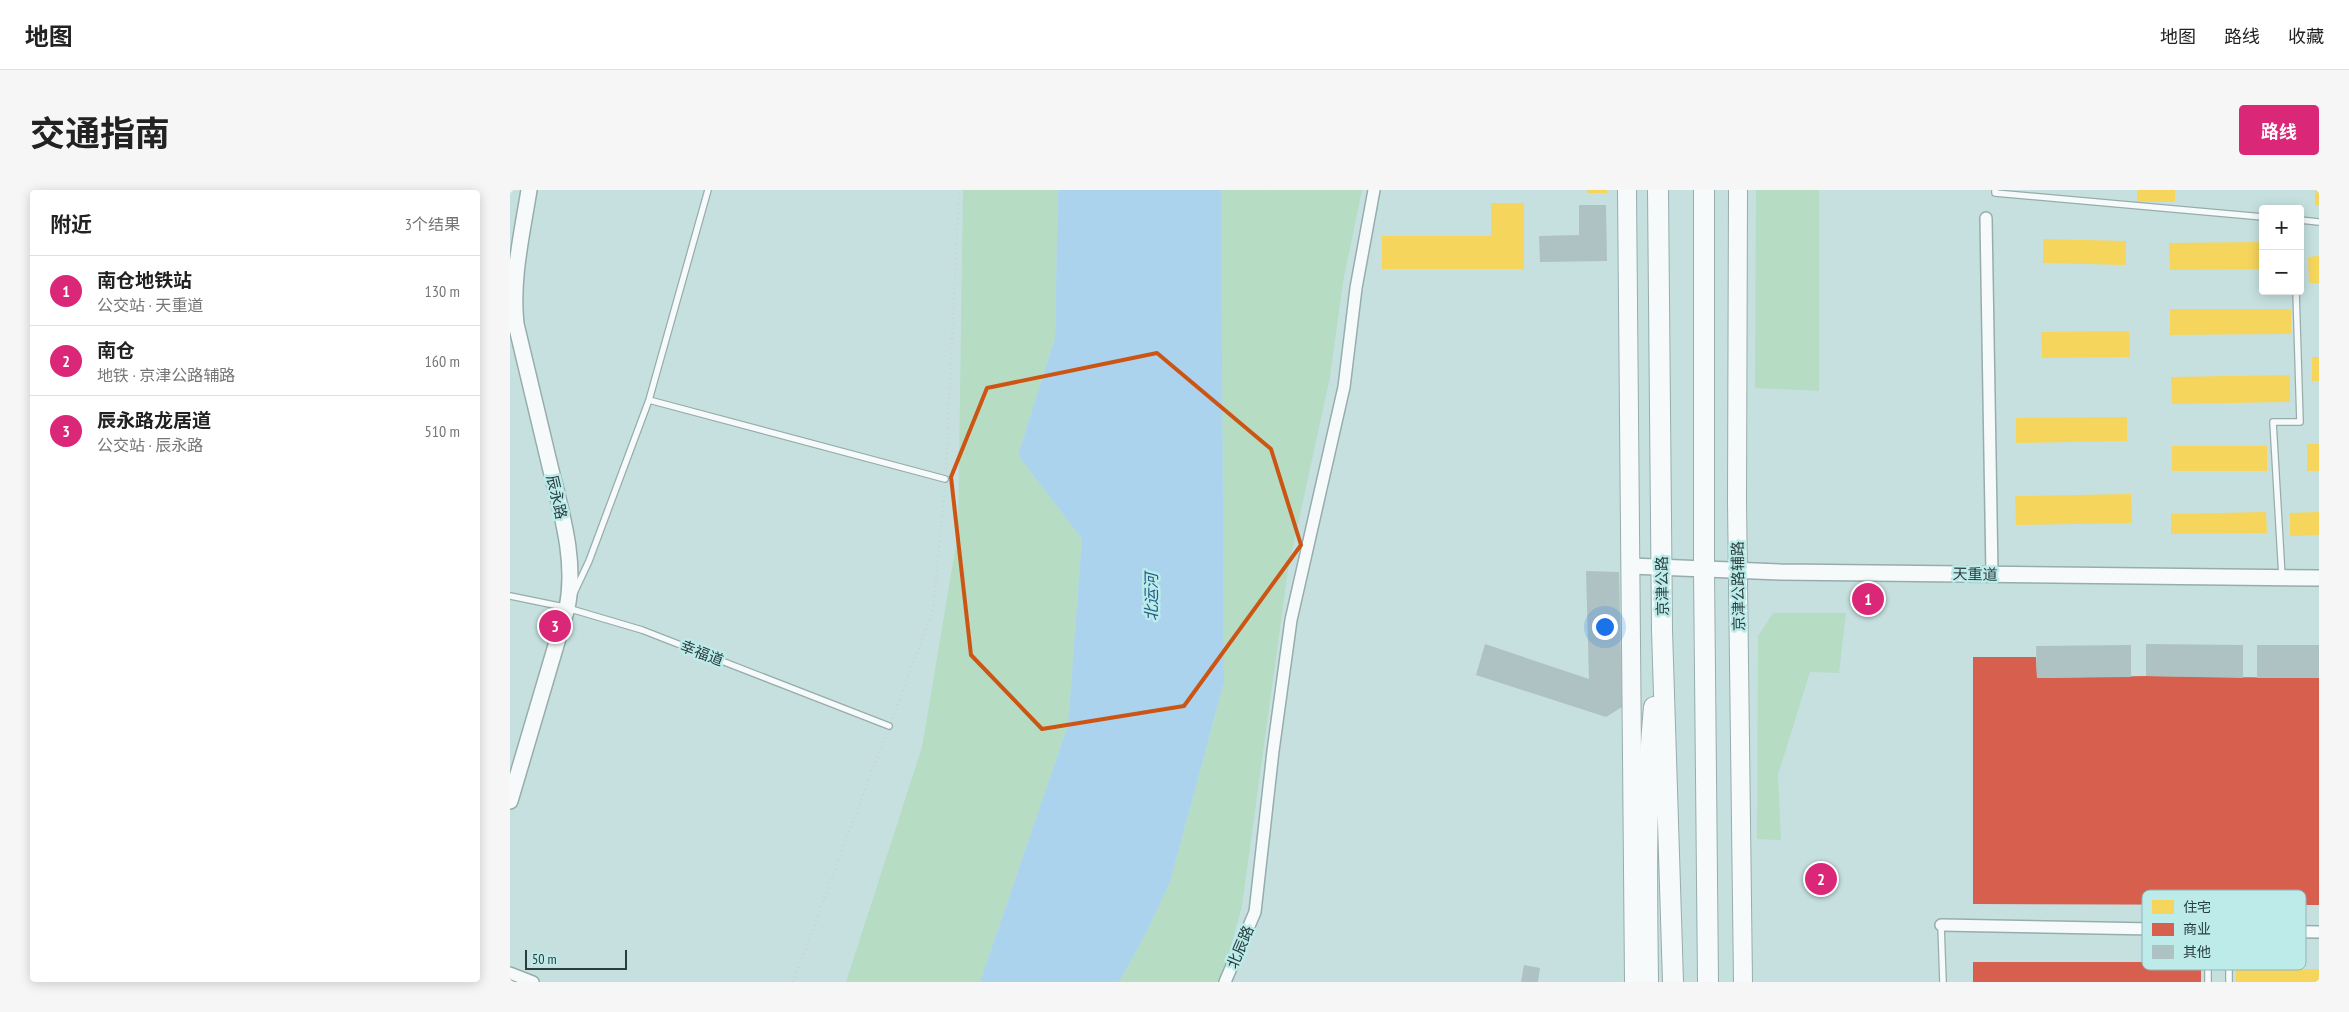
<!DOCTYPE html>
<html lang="zh">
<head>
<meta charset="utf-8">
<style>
  body { margin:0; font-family:"PT Sans Narrow","Noto Sans SC",sans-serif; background:#f6f6f6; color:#222 }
  .controls { position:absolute; right:15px; top:15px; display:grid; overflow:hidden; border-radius:5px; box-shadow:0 2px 12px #0003 }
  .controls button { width:45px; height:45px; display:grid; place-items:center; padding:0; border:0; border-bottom:1px solid #e0e0e0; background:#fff; color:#222; font:25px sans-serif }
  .scale { position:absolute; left:15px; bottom:12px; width:102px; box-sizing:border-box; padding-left:5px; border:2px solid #2b3e3e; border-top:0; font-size:14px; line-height:18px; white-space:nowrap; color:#2b3e3e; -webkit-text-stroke:4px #bcebea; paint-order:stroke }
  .you { position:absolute; left:1094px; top:436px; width:18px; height:18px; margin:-12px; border:4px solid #fff; border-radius:50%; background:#1a73e8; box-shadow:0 0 0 8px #1a73e833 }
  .badge { display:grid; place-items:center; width:32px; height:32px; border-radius:50%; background:#db2777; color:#fff; font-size:16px; font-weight:700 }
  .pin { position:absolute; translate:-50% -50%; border:2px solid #fff; box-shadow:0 1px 5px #0006 }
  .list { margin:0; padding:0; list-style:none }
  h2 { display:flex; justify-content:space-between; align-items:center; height:65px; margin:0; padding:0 20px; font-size:21px }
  h2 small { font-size:16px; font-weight:400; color:#767676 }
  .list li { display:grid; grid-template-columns:32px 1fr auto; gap:15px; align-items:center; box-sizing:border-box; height:70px; padding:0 20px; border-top:1px solid #e0e0e0 }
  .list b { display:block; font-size:19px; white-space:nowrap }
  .list p { margin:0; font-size:16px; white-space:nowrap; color:#767676 }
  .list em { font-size:16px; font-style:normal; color:#767676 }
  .map { position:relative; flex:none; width:1809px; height:792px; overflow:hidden; border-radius:5px }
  header { display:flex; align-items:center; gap:30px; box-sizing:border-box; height:70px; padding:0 25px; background:#fff; border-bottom:1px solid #e0e0e0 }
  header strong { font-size:24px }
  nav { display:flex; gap:28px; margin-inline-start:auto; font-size:18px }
  .intro { display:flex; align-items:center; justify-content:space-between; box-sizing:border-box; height:120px; padding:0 30px }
  h1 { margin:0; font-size:35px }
  .button { padding:12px 22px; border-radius:5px; background:#db2777; color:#fff; font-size:18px; font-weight:700 }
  main { display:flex; gap:30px; padding:0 30px }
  aside { flex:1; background:#fff; border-radius:5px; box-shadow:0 2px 12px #0003 }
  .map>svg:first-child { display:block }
</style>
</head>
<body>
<header>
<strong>地图</strong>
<nav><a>地图</a><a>路线</a><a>收藏</a></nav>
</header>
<div class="intro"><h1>交通指南</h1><a class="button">路线</a></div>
<main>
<aside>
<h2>附近<small>3个结果</small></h2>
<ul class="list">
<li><span class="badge">1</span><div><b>南仓地铁站</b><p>公交站 · 天重道</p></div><em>130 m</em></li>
<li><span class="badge">2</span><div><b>南仓</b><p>地铁 · 京津公路辅路</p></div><em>160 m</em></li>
<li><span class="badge">3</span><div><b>辰永路龙居道</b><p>公交站 · 辰永路</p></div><em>510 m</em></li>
</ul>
</aside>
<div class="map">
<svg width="1809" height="792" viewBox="0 0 1809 792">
  <rect width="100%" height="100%" fill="#c6e0e0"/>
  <path fill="#b6dcc4" d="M453 0H548L545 148 508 265 572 349 558 535 470 792H336L412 557 448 343Z
    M711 0H852L833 92 820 187 778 380 732 716 711 792H609L635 745 660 692 714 492Z
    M1246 0H1309V201L1245 198Z
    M1263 423H1336L1329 483 1300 482 1268 585 1271 650 1247 649 1248 446Z"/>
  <path fill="#abd3ee" d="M548 0H711L714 492 660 692 635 745 609 792H470L558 535 572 349 508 265 545 148Z"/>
  <path fill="#f6d55c" d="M1077 0H1097V3H1077Z
    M1627 0H1665V12H1627Z
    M1805 0H1809V15H1805Z
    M981 13H1014V79H872V46H981Z
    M1533 49 1616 51V75L1533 73Z
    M1753 52V79L1660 80 1659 53Z
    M1809 66V93H1799L1798 67Z
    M1660 119H1781V144L1660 145Z
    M1619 141 1620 167 1532 168 1531 142Z
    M1802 167H1809V191H1802Z
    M1780 185V212L1662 214 1661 187Z
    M1617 227V251L1506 253V228Z
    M1797 254H1809V281H1797Z
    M1662 256H1757V281H1662Z
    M1621 304 1622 333 1506 335 1505 306Z
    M1756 322 1757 343 1661 344V324Z
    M1809 322V345L1780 346V323Z
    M1463 772H1691V792H1463Z
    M1726 779H1809V792H1726Z"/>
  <path fill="#d6604d" d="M1463 467H1526L1527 488 1636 486 1809 488V715L1463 714Z
    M1463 772H1691V792H1463Z"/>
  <path fill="#aec1c3" d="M1069 15H1096L1097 71 1030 72 1029 46 1069 45Z
    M1076 381 1109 382 1112 517 1096 527 966 485 975 454 1079 489Z
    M1636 454 1733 455V488L1636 486Z
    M1621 455V487L1527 488 1526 456Z
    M1747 455H1809V488H1747Z
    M1014 775 1030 778 1028 792H1011Z"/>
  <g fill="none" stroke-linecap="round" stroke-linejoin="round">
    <g stroke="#98acac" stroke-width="8">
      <path id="lane" d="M1485 0V3L1753 27
        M1790 30 1809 32
        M139 210 435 289
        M1772 387 1763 232H1790L1786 101
        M63 405 79 371 139 210 198 0
        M0 406 54 417 132 440 379 536
        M1431 735 1433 792
        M1698 792V739
        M1719 792V739"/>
    </g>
    <g stroke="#98acac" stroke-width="14">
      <path id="street" d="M1476 28 1482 384
        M1431 735 1809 742
        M0 783 23 792
        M715 792 745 722 763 561 781 430 834 197 846 98 864 0"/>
    </g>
    <g stroke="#98acac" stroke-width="18">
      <path id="secondary" d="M1121 376 1270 382 1809 388
        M0 611 57 418C67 368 50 319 39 272 28 226 17 180 6 134 1 90 12 44 19 0"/>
    </g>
    <g stroke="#98acac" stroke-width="20">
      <path id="primary" d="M1117 0 1124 792
        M1228 0 1227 311 1233 792"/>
    </g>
    <g stroke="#98acac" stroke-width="22">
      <path id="highway" d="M1148 0 1152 440 1163 792
        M1194 0V380L1198 792
        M1138 792C1137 700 1135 609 1144 517"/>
    </g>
    <path stroke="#cad2d2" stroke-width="2.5" stroke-dasharray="1 4" stroke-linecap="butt" d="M755 0 757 11 782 49 811 58 808 84 813 120 817 187 822 195
      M436 279 449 0
      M382 529 423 420 435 297
      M283 792 376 543"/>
    <use href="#lane" stroke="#f6fafa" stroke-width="5.5"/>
    <use href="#street" stroke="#f6fafa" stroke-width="11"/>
    <use href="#secondary" stroke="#f6fafa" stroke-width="15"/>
    <use href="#primary" stroke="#f6fafa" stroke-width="18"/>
    <use href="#highway" stroke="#f6fafa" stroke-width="20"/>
  </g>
  <path fill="none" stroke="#cc5514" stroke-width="4" stroke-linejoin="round" d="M647 163 761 259 791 355 674 516 532 539 461 465 441 287 477 198Z"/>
  <g text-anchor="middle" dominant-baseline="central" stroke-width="5" stroke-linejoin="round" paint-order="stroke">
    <g font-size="15" fill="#2b3e3e" stroke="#bcebea">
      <text transform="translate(47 307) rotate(77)">辰永路</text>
      <text transform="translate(1465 384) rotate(1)">天重道</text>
      <text transform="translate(1152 396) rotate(-91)">京津公路</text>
      <text transform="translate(1228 396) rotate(-91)">京津公路辅路</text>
      <text transform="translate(192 463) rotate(21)">幸福道</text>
      <text transform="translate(730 757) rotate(-67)">北辰路</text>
    </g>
    <g font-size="16" font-style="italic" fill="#215d86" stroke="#bcebea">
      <text transform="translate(641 407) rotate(-90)">北运河</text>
    </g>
  </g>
  <rect x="1632" y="700" width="164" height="80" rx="8" fill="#bcebea" stroke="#90b7b6" stroke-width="1"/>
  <rect x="1642" y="710" width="22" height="14" fill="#f6d55c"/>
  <rect x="1642" y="733" width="22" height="13" fill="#d6604d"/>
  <rect x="1642" y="755" width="22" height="14" fill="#aec1c3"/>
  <g font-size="14" fill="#2b3e3e">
    <text x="1673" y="722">住宅</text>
    <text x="1673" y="744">商业</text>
    <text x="1673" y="767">其他</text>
  </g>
</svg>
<div class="controls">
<button>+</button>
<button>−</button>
</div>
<div class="scale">50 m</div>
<div class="you"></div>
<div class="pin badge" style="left:1358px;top:409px">1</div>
<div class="pin badge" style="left:1311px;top:689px">2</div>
<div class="pin badge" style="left:45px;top:436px">3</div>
</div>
</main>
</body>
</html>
